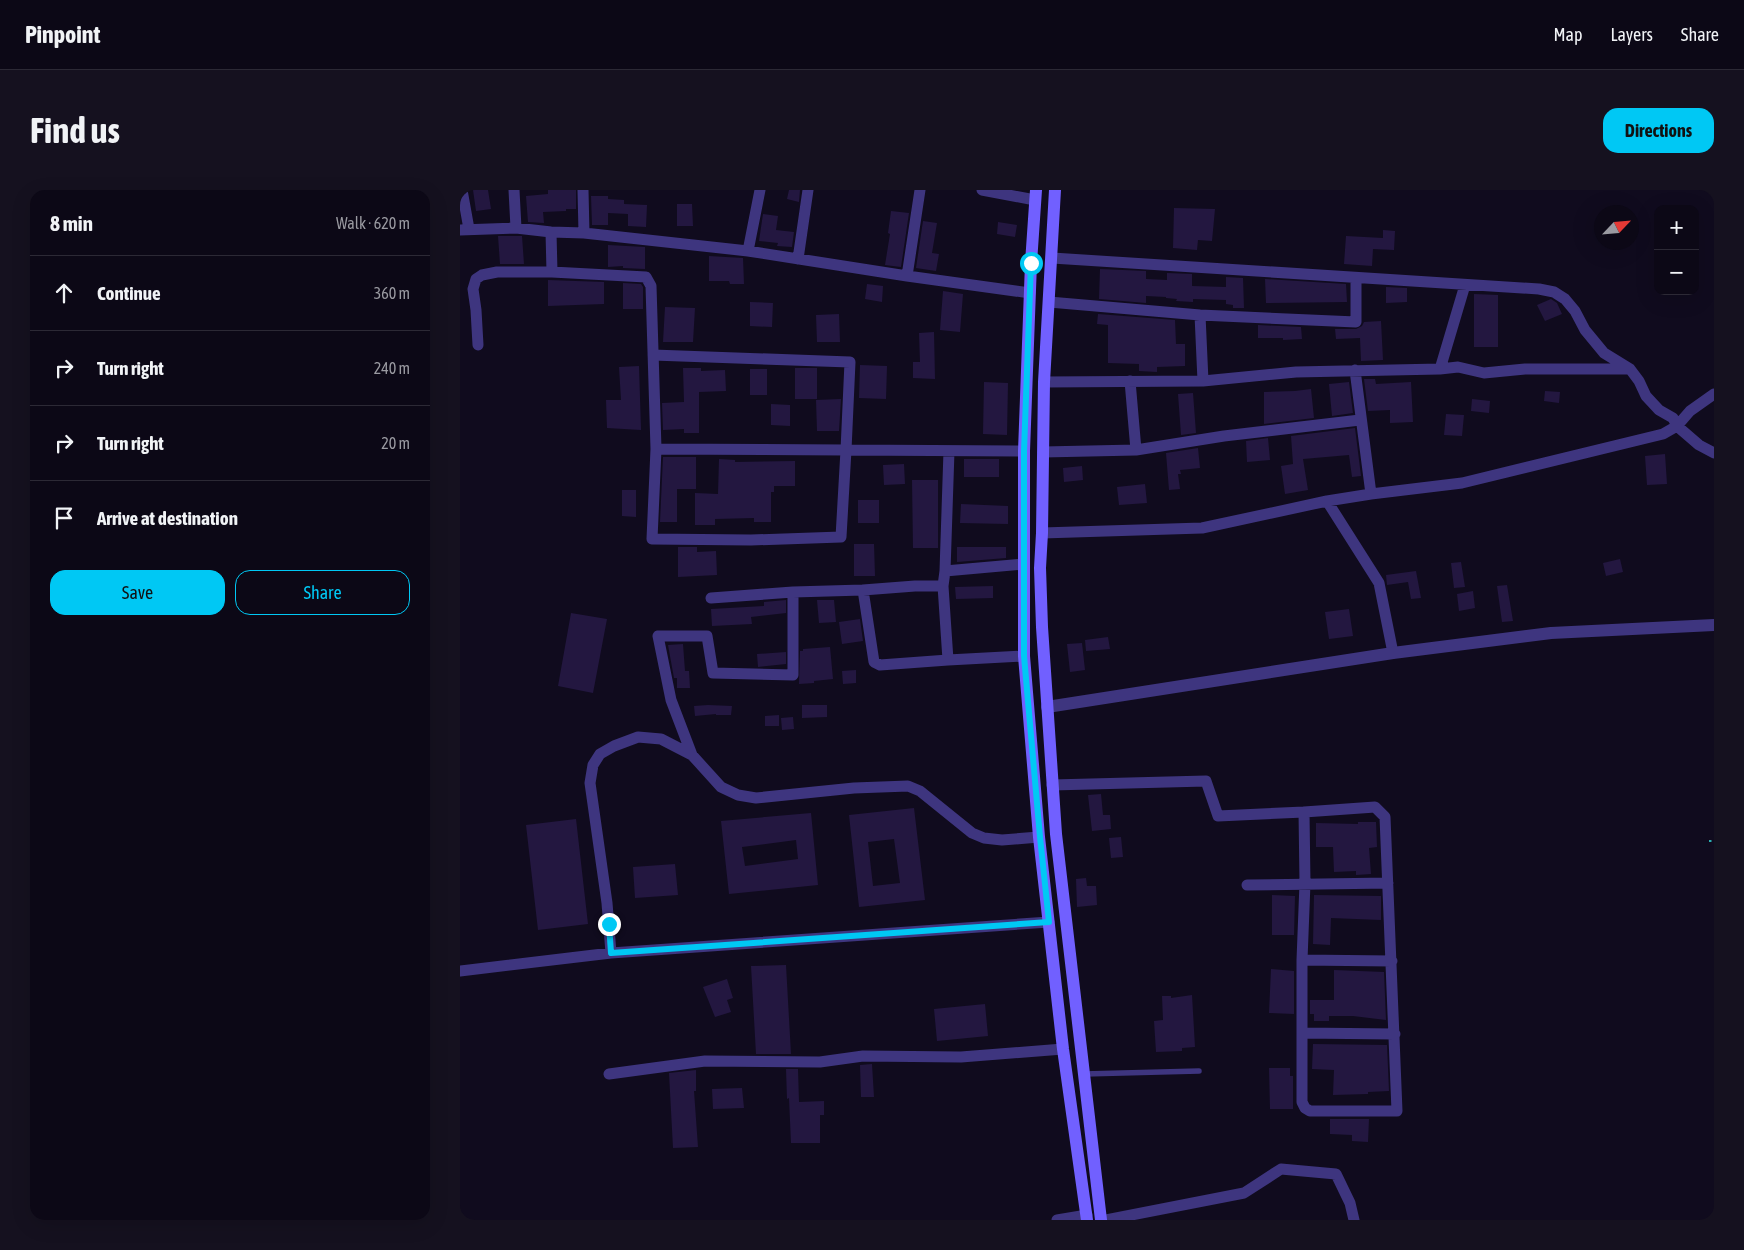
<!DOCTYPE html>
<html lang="en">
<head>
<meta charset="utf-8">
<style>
  body { margin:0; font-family:"Asap Condensed",sans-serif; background:#15111f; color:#f1f3f6 }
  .controls { position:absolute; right:15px; top:15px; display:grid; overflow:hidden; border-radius:10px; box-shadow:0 5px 20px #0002 }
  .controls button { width:45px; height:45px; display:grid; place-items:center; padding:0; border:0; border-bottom:1px solid #2c2935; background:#0c0816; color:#f1f3f6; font:25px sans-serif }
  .compass { position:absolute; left:1134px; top:15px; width:45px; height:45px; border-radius:50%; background:#0c0816; box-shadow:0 5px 20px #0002; rotate:64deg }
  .stop { position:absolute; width:15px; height:15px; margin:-11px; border:4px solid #00c8f4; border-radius:50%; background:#fff }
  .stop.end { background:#00c8f4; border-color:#fff; box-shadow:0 1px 5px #0008 }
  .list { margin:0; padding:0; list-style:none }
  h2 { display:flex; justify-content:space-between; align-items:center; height:65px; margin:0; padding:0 20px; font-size:21px }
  h2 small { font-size:16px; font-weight:400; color:#9a9aa1 }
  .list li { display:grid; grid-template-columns:32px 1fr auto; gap:15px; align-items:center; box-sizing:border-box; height:75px; padding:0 20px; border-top:1px solid #2c2935 }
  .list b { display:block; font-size:19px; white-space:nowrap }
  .list em { font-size:16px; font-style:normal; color:#9a9aa1 }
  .actions { display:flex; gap:10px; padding:15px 20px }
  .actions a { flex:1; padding:11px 0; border:1px solid #00c8f4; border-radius:15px; text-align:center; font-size:18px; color:#00c8f4 }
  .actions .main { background:#00c8f4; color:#111 }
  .icon { flex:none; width:28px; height:28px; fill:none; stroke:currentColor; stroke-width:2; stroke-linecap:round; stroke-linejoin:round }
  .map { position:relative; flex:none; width:1254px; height:1030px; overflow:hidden; border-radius:15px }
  header { display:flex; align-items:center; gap:30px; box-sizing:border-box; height:70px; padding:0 25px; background:#0c0816; border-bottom:1px solid #2c2935 }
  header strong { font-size:24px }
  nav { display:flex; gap:28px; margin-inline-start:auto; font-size:18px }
  .intro { display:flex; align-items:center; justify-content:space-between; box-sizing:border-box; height:120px; padding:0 30px }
  h1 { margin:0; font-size:35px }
  .button { padding:12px 22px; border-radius:15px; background:#00c8f4; color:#111; font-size:18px; font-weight:700 }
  main { display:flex; gap:30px; padding:0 30px }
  aside { flex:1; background:#0c0816; border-radius:15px; box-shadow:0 5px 20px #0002 }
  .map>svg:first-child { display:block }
</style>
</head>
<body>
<header>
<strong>Pinpoint</strong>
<nav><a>Map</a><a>Layers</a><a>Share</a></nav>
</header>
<div class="intro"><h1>Find us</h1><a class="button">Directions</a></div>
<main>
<aside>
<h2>8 min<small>Walk · 620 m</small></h2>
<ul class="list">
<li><svg class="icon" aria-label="ahead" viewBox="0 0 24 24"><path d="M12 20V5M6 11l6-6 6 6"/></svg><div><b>Continue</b></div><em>360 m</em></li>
<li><svg class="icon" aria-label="right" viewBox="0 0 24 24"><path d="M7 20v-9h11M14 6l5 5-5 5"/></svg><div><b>Turn right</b></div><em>240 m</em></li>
<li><svg class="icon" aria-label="right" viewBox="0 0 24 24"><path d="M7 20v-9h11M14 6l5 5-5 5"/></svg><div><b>Turn right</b></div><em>20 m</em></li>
<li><svg class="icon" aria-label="arrive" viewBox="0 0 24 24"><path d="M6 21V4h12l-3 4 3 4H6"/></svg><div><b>Arrive at destination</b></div></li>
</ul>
<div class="actions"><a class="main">Save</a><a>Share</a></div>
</aside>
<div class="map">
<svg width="1254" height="1030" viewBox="0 0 1254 1030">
  <rect width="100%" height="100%" fill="#100b1e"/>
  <path fill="#231740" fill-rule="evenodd" d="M13 0H28L31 19 16 21Z
    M88 0H116V19H106V21L83 22 84 33 68 32 66 6 88 4Z
    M329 0H340L339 12 327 9Z
    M131 6H148V9L164 10V14L187 15 186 37 168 36V24L148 23V35H132Z
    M217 14H232L233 36H217Z
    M714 18 755 19 752 51 738 50 737 60 713 58Z
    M431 21 449 23 441 77 425 75 430 44 428 43Z
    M303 24 318 26 316 40 334 42 332 57 317 56 318 53 299 51Z
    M463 31 477 33 472 63 479 64 476 81 456 78Z
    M538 32 557 35 555 47 537 44Z
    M923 40 935 41 934 60 913 59 912 76 884 74 886 46 923 48Z
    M38 46H62L64 74H40Z
    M148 55 185 57V79L163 78V76L148 77Z
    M249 66 283 68 284 94H270L269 91H249Z
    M640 79 686 81V89L707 90V83L732 84V96L766 97V87L783 88 784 118H773V115L766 114V110L733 109V112L716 111 717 109 706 108V107L686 106V113L639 109Z
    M805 89 886 94 887 112 806 113Z
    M88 90 144 92V114L88 116Z
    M163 93 181 94 183 97V119H163Z
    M407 94 423 96 422 112 405 109Z
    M926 97 947 98V112L926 113Z
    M483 101 503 104 500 142 480 140Z
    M1014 104 1038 105V157H1014Z
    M1091 109 1097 113 1102 124 1085 131 1077 115Z
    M290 112 313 113 312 137 290 136Z
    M205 117 235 118 233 152H203Z
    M379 124 380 152H357L356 125Z
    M638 124 715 130 716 154H725V176L697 177V182L679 181V174L648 173V135L637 134Z
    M921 131 923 170 901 171 900 148 876 149 875 139H896L902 136 904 132Z
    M798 135 841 137 842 149 823 150V148H798Z
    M474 142 475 189 453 188V172H460L459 143Z
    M400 175 427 176 426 209 399 208Z
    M179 176 181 240 147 238 146 210H161L159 177Z
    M223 178H241V181L265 180 266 201 239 202V243H224V239L203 240 202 213 224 212Z
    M335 178H357V209H335Z
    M290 179H307V205H290Z
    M904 189H915L916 194 951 192 953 232 930 233V220L908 221Z
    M524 192 548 193 547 245 523 244Z
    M889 192 893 223 872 226 869 194Z
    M851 199 854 228 804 234V202L835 201Z
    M1085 201 1100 202 1099 213 1084 211Z
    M733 203 736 243 721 245 718 204Z
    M381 209 379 241H357L356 210Z
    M1012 209 1030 211 1029 223 1011 221Z
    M311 214 330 215V236L311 235Z
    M986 224 1004 225 1002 246 984 245Z
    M895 238 901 286 892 287 889 265 843 269 848 300 825 304 821 276 833 274 831 246Z
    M808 248 810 270 787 272 786 251Z
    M738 258 740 278 720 280 721 284H718L720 299 709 300 706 263Z
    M1205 264 1207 294 1187 295 1185 266Z
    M203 267H236V299H217V332H200Z
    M259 269 275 270V272L335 271V296H314V302H311V332H294V328L255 329V335H235V303L258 304Z
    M504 269H539V287H504Z
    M444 274 445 294 424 295 423 275Z
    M622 276 623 290 604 292 603 278Z
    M452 290H478V358H453Z
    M685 294 687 313 659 315 657 297Z
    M162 300H176V327L162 326Z
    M398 310H419V333H398Z
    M501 314 548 316V334L500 333Z
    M394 354H414L415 386H394Z
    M218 357H237V362L256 361 257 385 218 387Z
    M497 357H546V368L497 372Z
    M1160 369 1163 382 1146 386 1143 373Z
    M1001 372 1005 397 994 398 991 373Z
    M956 381 961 408 951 409 948 392 927 395 926 385Z
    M1047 395 1053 431 1042 432 1037 396Z
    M533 396V408L496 409 495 397Z
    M1013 401 1015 418 999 421 997 404Z
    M326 410V423L291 427 292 434 252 436 251 419 304 416V412Z
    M357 410H374L376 432 359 433Z
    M889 419 893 446 869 449 865 422Z
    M111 423 147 429 133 503 98 496Z
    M400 429 403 451 382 454 379 432Z
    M648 447 650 459 626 461 625 450Z
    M622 453 625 480 610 482 607 454Z
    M223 454 225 481H229L230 498H217V488H214L208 455Z
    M370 457 373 489 354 491V493L339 494 340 461H343V459Z
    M326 462V474L298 477 297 464Z
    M396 480V493L383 494 382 481Z
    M248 515 272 516 271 525H256V524L235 526 234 516Z
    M342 515H367V527L342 528Z
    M319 525V536H305V526Z
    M333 527 334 539 322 540 321 528Z
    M641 604 643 625H650L651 639 632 641 628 605Z
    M454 618 465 710 399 717 389 625ZM434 649 440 693 413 696 408 652Z
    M351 623 358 695 269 704 261 631ZM336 650 338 669 285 676 282 657Z
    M116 629 128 734 78 740 66 635Z
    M898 632H916L917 657 909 658 911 684 896 685V681L874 682 873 657H856V633L898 634Z
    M661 647 663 667 651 668 649 648Z
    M215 674 218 705 175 708 173 677Z
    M626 688 627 696H636L637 715 617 717 616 689Z
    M812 705 835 706 834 745H812Z
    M854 705 921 706V730L871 728 870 755 853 754Z
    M326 775 331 864H296L291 776Z
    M811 779 834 781V824L809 823Z
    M874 780 924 782 926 830 893 826H869V831H854V824H850V810H874Z
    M267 789 273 808 267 810 271 822 255 827 243 797Z
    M732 805 735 857 722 858V861L696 862 694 831 703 830 702 806H711V808Z
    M525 814 528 846 477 851 474 819Z
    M853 854 927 855 929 901 908 902V904L873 905 874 880 852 879Z
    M412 874 414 907H401L400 875Z
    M809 878H830V886H833V919H810Z
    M326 879H338L339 912 364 911V925H360V953H331L329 908 327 909Z
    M236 880V901H234L238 957 213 958 209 883Z
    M282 898 284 918 253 919 252 899Z
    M870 929H909L908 952 892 951V945L870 944Z"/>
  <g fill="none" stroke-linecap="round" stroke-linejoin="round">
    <path stroke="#2aafb2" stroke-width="2" stroke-dasharray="2.5 4" stroke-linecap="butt" d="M1249 651H1254"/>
    <path stroke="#3e357f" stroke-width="5.5" d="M624 884 739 881"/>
    <path stroke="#3e357f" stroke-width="11" d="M2 0 9 39
      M54 0 56 38
      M123 0 124 43
      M522 0 575 10
      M0 40 56 38 91 42 124 43 288 61 447 86 460 0
      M91 42 92 82
      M288 61 300 0
      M592 68 1079 99 1094 102 1105 109 1115 121 1125 140 1144 163 1170 179 1179 191 1186 206 1199 220 1213 228 1217 236 1239 255 1254 263
      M338 69 348 0
      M447 86 570 103
      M589 112 740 125 896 132V89
      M740 125 743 191
      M18 155 16 120 13 99 16 89 22 85 37 82H92L186 87 191 96 196 259 386 260 390 172 193 165
      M980 179 998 177 1024 183 1065 179H1170
      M584 192 743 191 836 182 980 179 1005 95
      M196 259 192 349 291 350 381 347 386 260 564 261
      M676 260 764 246 900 230
      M583 262 676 260 670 191
      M911 304 1002 293 1203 244 1217 236 1230 221 1254 204
      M867 311 919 393 933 463
      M582 343 742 338 867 311 911 304 895 180
      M485 381 564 374
      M483 396H455L403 400 414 472 420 475 488 470 564 466
      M251 408 333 402
      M488 470 483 396 485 381 489 261
      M232 565 211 510 198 446H247L253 483 333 485V402L403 400
      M592 595 746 591 758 626 844 622 845 693 842 770V912L845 918 850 921H937L925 627 915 617 844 622
      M787 695 928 693
      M151 763 589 732
      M842 770 932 771
      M0 781 151 763 147 713 130 593 133 575 140 564 154 556 178 547 201 549 232 565 261 597 278 605 296 608 394 598 448 596 460 601 512 643 524 648 542 650 579 647
      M842 843 935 844
      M149 884 245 871 360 872 403 866 501 867 603 859
      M597 1030 627 1025
      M646 1030 784 1003 821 979 876 984 890 1013 894 1030"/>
    <path stroke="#3e357f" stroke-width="12" d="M587 517 933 463 1091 443 1254 435"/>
    <path stroke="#7160ff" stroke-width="12" d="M576 0 571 73 564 261V466L579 647 603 859 627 1030
      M595 0 584 192 582 343 580 378 582 437 596 644 641 1030"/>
  </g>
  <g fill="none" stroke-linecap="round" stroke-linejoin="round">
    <path stroke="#00c8f4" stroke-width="6" d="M149 734 151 763 589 732 580 647 564 466V261L571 73"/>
  </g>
</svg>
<div class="controls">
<button>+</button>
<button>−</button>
</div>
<svg class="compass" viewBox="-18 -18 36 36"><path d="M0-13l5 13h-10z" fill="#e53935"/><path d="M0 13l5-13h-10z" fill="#9a9aa1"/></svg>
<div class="stop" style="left:571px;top:73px"></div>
<div class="stop end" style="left:149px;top:734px"></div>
</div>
</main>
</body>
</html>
